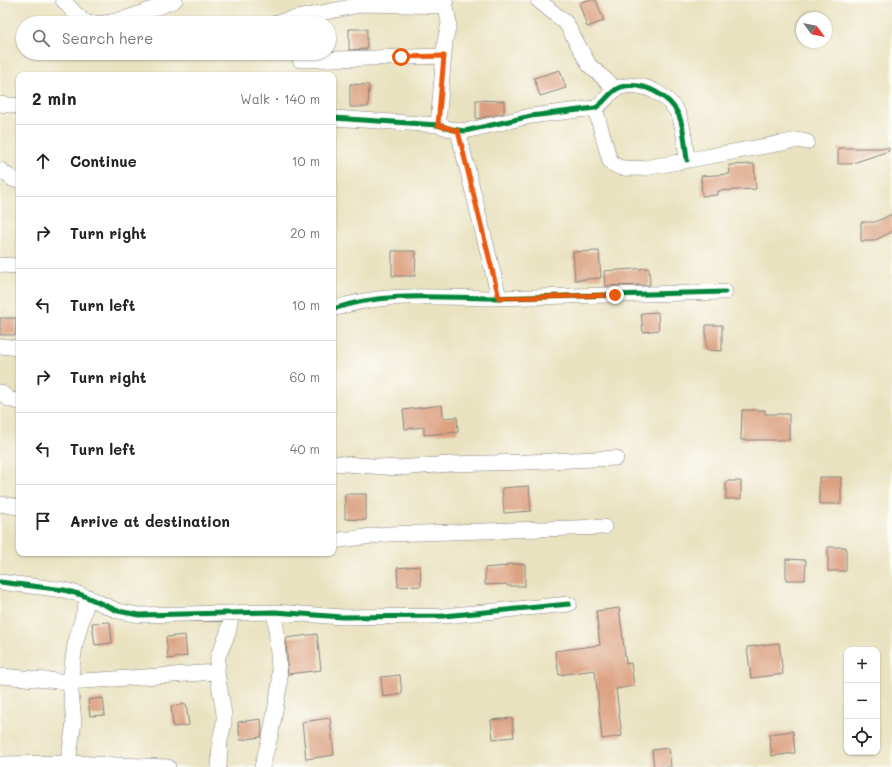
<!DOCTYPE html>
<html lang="en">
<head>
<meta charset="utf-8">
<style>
  body { margin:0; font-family:Mali,sans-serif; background:#f6f6f6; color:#222 }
  .controls { position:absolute; right:12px; bottom:12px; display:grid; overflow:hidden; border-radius:8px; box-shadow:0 1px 3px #0004 }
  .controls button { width:36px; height:36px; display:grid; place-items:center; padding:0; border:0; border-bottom:1px solid #e0e0e0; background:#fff; color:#222; font:20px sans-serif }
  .compass { position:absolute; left:796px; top:12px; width:36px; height:36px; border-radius:50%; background:#fff; box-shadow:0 1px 3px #0004; rotate:122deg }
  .stop { position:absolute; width:12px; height:12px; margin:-9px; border:3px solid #ea580c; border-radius:50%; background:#fff }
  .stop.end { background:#ea580c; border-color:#fff; box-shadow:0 1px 4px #0008 }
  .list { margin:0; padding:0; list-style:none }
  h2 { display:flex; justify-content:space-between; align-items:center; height:52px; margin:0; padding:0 16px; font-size:17px }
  h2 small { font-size:13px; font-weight:400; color:#767676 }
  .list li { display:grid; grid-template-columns:26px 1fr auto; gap:12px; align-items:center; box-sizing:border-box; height:72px; padding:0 16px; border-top:1px solid #e0e0e0 }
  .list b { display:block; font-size:15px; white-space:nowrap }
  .list em { font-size:13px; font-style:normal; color:#767676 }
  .icon { flex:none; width:22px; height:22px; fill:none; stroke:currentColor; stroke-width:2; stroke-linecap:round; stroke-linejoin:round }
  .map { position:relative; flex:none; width:892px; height:767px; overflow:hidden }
  .search { position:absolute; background:#fff; box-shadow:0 1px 3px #0004; left:16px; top:16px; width:320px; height:44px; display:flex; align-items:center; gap:10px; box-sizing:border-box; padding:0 14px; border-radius:22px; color:#767676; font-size:15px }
  .panel { position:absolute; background:#fff; box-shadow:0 1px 3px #0004; left:16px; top:72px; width:320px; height:484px; border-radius:8px }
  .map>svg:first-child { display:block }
</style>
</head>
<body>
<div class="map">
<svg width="892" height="767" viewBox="0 0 892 767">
  <rect width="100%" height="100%" fill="#fdfcf7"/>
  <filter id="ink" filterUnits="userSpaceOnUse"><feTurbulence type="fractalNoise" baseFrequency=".025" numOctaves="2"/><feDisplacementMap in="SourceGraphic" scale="8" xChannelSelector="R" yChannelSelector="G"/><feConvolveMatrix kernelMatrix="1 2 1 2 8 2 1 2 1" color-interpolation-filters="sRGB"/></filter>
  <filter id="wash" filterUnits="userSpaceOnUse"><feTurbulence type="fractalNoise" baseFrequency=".012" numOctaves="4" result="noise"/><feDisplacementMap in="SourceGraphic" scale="16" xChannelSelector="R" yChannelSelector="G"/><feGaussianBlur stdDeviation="0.9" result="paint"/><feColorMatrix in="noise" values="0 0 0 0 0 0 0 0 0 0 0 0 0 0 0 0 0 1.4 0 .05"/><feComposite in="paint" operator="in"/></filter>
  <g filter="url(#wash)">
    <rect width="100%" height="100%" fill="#e9e2c0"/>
    <g id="blocks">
      <path fill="#dca182" d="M588 0H596L604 21 587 27 579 3Z
        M349 29H367V49L349 50Z
        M560 70 566 88 540 96 534 78Z
        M350 84 369 85 368 107H350Z
        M476 100 504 101V113L476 119Z
        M838 148H889V151L850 164H838Z
        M754 164 756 189 718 191V195L702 196 701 176 730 174 729 165Z
        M892 214V232L873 241H861V222H875Z
        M392 251H416L415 276H392Z
        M599 251 601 278 575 280 573 252Z
        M649 268 650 285 605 286 604 271Z
        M658 312 659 330 643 332 641 313Z
        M0 318H16V335H0Z
        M706 325H722V351L706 350Z
        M442 405 443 418 457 417 458 432 424 435V427L405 429 403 410Z
        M742 410H765V414H789V440H741Z
        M819 477H841V504H819Z
        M726 481H741V499H726Z
        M529 486 531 511 504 513 502 488Z
        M345 494H366V520L345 519Z
        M828 547H846V571H828Z
        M786 559 806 560 805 580H786Z
        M507 564H525V586H507V584L485 585V568L507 566Z
        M420 566 421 586 398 587 397 568Z
        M619 608 626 664 631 663 634 686 616 689 622 736 602 739 595 670 559 675 555 651 600 645 596 611Z
        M110 622 112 643 95 645 92 623Z
        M317 634 321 670 288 674 286 638Z
        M185 635 187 656 168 659 166 637Z
        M779 643 783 674 751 678 747 647Z
        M400 675 402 694 383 697 381 677Z
        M103 698 105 715 90 716 88 700Z
        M186 704 189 725 173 727 171 706Z
        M330 718 334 755 306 759 302 722Z
        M512 718 514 737 493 739 491 720Z
        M261 719 262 731 261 737 240 740 238 722Z
        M793 731 795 753 772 756 769 734Z
        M669 748 671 767H654L652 750Z"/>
    </g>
  </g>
  <g filter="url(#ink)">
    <use href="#blocks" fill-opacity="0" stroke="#86827e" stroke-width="1"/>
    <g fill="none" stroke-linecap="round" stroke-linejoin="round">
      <g stroke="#86827e" stroke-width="16">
        <path id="street" d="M63 0C70 7 79 21 89 23 109 27 156 8 175 0
          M538 0 566 23 589 65 616 89
          M277 22 365 4 446 6
          M300 60 444 56
          M0 104 19 106
          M595 108 610 161C618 171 633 168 645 168L798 140 807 142
          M333 118 438 125 450 129 465 131 531 116 595 108C605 103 610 90 621 87 632 84 645 86 654 91 685 107 683 129 687 160
          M438 125 445 41 449 24 445 0
          M458 131 499 297
          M0 170 14 180H19
          M0 265 19 266
          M333 309C384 291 439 298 492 298 570 296 648 294 725 292
          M0 346 19 348
          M0 392 9 399 19 402
          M333 463 397 468 450 464 528 462 616 458
          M0 504 19 507
          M333 541 388 534 604 527
          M0 582 64 590 82 595 118 611 139 615 275 612 342 617 443 616 569 604
          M0 676 70 682 217 672
          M68 763 74 722 70 682 75 645 88 597
          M0 764 68 763 168 767
          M219 767 220 740 224 723V714L217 672 218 656 228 633 232 613
          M262 767 271 733 280 682 275 612"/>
      </g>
      <use href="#street" stroke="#fff" stroke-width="15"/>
      <g stroke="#fdfcf7" stroke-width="8">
        <path id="cycleway" d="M333 118 438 125 450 129 465 131 531 116 595 108C605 103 610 90 621 87 632 84 645 86 654 91 685 107 683 129 687 160
          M333 309C384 291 439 298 492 298 570 296 648 294 725 292
          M0 582 64 590 82 595 118 611 139 615 275 612 342 617 443 616 569 604"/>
      </g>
      <use href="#cycleway" stroke="#00873e" stroke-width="5"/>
    </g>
  </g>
  <g fill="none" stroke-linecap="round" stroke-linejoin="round" filter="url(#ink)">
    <path stroke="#ea580c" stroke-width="5" d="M401 57 444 56 438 125 458 131 499 298 615 295"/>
  </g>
</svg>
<div class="controls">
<button>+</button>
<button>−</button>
<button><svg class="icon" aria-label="locate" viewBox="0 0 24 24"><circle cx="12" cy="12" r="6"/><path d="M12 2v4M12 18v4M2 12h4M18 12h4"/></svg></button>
</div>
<svg class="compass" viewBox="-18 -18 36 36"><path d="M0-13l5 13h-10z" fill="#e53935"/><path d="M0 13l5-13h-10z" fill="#767676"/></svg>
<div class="stop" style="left:401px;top:57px"></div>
<div class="stop end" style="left:615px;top:295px"></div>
<div class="search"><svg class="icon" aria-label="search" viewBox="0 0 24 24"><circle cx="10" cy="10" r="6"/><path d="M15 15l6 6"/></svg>Search here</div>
<section class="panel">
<h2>2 min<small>Walk · 140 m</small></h2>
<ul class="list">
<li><svg class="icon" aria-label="ahead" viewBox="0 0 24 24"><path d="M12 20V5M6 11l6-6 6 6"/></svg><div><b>Continue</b></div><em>10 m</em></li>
<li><svg class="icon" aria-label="right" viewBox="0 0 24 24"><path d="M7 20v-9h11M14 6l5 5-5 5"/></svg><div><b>Turn right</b></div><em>20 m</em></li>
<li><svg class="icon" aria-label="left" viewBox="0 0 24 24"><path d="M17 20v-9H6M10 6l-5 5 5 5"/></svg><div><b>Turn left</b></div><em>10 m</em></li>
<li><svg class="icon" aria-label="right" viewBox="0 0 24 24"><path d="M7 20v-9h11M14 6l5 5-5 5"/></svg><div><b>Turn right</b></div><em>60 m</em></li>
<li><svg class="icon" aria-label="left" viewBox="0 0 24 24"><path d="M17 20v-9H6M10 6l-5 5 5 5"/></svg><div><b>Turn left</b></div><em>40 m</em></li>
<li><svg class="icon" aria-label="arrive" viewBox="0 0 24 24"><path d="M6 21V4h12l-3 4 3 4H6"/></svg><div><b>Arrive at destination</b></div></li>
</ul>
</section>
</div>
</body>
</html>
